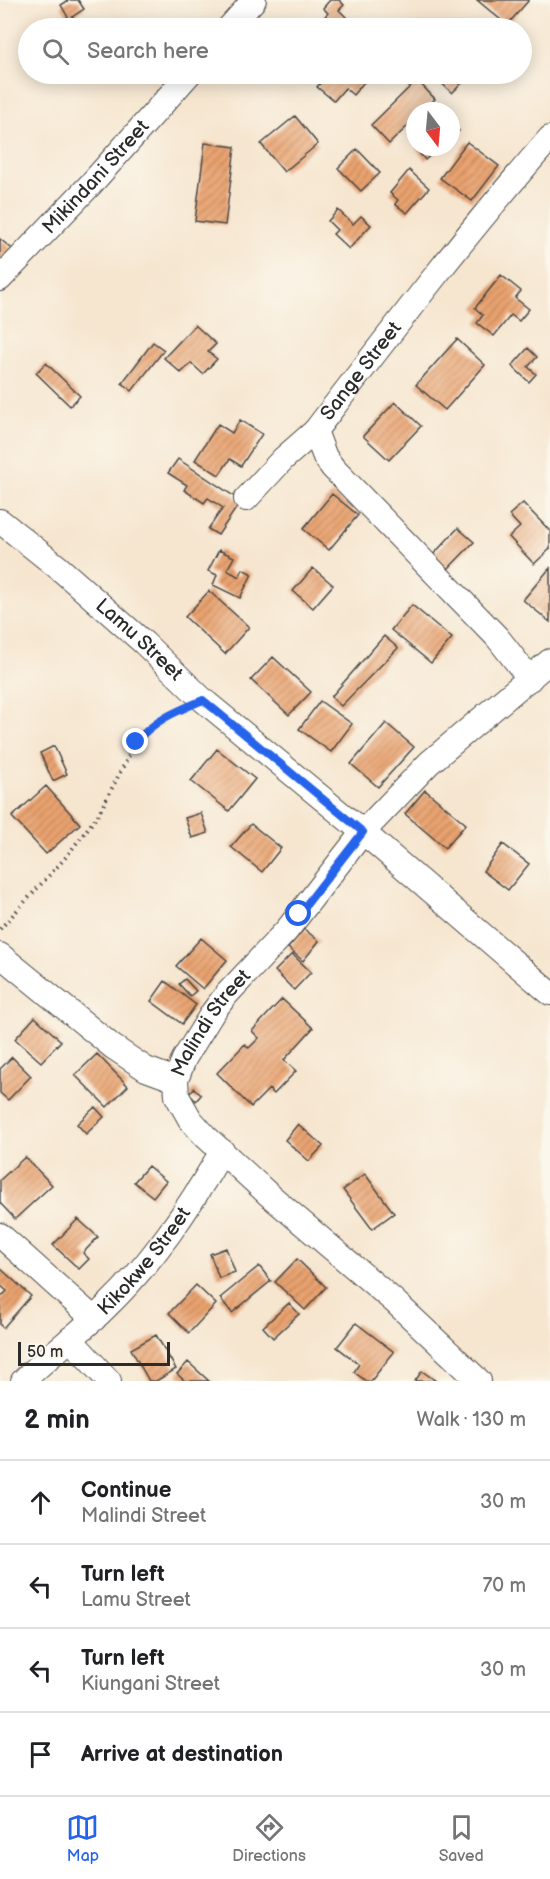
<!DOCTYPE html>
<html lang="en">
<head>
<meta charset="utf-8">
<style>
  body { margin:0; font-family:"Balsamiq Sans",sans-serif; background:#f6f6f6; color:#202124 }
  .compass { position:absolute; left:406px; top:102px; width:54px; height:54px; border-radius:50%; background:#fff; box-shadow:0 3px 15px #0003; rotate:164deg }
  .scale { position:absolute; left:18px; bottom:15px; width:152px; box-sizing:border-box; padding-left:6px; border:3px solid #2b2b2b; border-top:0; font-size:16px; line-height:21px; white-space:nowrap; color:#2b2b2b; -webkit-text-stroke:4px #fbf7ec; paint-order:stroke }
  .stop { position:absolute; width:18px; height:18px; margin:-14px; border:4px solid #2563eb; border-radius:50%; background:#fff }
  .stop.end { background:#2563eb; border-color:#fff; box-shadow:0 2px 6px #0008 }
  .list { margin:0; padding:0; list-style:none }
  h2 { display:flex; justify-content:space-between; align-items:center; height:78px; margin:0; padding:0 24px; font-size:26px }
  h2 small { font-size:20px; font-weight:400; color:#757577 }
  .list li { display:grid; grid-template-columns:39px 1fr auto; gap:18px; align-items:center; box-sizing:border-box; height:84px; padding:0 24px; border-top:2px solid #e0e0e0 }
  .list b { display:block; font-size:22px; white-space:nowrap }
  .list p { margin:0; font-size:20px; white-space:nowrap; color:#757577 }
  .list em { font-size:20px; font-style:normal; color:#757577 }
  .icon { flex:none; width:33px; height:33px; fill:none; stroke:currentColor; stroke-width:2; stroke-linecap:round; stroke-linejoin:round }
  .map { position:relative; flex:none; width:550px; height:1381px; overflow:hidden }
  .search { position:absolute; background:#fff; box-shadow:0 3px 15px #0003; left:18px; right:18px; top:18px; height:66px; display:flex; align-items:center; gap:15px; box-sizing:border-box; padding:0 21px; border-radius:33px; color:#757577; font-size:22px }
  .sheet { height:414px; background:#fff }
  nav { display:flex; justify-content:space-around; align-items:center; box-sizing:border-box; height:84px; border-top:2px solid #e0e0e0; background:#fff; font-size:16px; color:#757577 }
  nav a { display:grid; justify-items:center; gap:3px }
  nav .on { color:#2563eb }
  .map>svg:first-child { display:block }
</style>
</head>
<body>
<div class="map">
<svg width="550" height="1381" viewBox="0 0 550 1381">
  <defs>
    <pattern id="building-hatch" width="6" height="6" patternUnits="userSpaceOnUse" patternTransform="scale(1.5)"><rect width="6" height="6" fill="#eaa36f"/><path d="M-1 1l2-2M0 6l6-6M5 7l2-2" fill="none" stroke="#be855b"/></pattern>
  </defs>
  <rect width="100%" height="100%" fill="#fbf7ec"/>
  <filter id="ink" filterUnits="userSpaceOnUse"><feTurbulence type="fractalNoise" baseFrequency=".0167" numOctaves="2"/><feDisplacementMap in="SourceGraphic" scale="12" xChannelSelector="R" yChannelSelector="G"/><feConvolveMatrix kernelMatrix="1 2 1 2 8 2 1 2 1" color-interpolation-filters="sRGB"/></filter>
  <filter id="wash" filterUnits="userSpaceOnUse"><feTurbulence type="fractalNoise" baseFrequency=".008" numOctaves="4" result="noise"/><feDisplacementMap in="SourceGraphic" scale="24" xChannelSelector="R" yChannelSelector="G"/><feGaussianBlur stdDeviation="1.35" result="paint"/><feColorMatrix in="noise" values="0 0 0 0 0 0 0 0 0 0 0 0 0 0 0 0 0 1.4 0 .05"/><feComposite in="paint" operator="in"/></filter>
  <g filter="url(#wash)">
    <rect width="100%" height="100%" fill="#f6e6d0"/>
    <g id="blocks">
      <path fill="url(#building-hatch)" d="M69 0H78L84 9 69 19 61 5Z
        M330 0H339L344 5 339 10 349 20 340 28H325L319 23 328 13 323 8Z
        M477 0H529L507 25Z
        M364 19 375 28H356Z
        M328 74H371L353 95 345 88 334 101 317 87Z
        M435 74H456L464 81 452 93 433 75Z
        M417 80 435 99 423 111H415V119L389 144 371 125Z
        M295 116 318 144 284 172 261 144Z
        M451 122 459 131 451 137Z
        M467 142 499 166 472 201 440 178Z
        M205 143 235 147 225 225 195 221Z
        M418 147H440L425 160 416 149Z
        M357 149 380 173 361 191 338 168Z
        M409 170 429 188 407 213 395 204 398 200 390 193Z
        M338 210 353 224 361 216 371 225 349 249 333 234 337 230 328 221Z
        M0 239 16 252 0 271Z
        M501 275 521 291 515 298 529 309 519 321 511 315 494 336 477 323 483 315 475 308Z
        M195 325 216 344 208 352 217 359 203 374 191 363 181 373 164 358Z
        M457 339 485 365 445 410 416 385Z
        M153 342 164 350 132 391 122 383Z
        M528 348 537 357 528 367 536 374 529 382 512 366Z
        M46 363 80 396 70 406 36 373Z
        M395 402 421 426 389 460 363 436Z
        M240 420 262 434 241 466 230 459 219 475 195 460 218 424 232 433Z
        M178 459 241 501 218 535 208 529 223 508 208 498 204 503 184 490 187 485 168 473Z
        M332 494 358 515 329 550 303 529Z
        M523 503 550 531V549L534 564 509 537 520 527 509 515Z
        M458 528 474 542 445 572 430 558Z
        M219 550 234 557 227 570 239 577 243 569 252 574 240 598 213 585 217 575 208 571Z
        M313 568 333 585 313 608 293 591Z
        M550 568V622L523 600Z
        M209 591 249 627 225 654 185 617Z
        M412 605 452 638 431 663 391 630Z
        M384 636 398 648 341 706 331 697Z
        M273 657 311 692 289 715 251 680Z
        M320 701 352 724 331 752 299 729Z
        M386 723 414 747 378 787 351 764Z
        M54 746 67 774 53 781 40 753Z
        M217 749 255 779 229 811 191 781Z
        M46 786 80 824 46 854 12 817Z
        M425 790 466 824 445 848 405 814Z
        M201 813 208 833 192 838 185 818Z
        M251 824 281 848 262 872 231 847Z
        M503 844 529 864 508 890 483 871Z
        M304 929 319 941 303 961 288 948Z
        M201 938 227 960 203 989 176 966Z
        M292 954 311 972 294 990 275 971Z
        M185 979 196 991 190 996 179 984Z
        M165 981 196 1005 182 1024 151 1001Z
        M282 999 313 1028 284 1060 296 1071 274 1094 269 1089 251 1107 217 1073 245 1044 249 1048 259 1038 252 1031Z
        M35 1017 61 1041 41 1062 15 1039Z
        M97 1054 128 1086 107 1107 75 1075Z
        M12 1057 31 1076 8 1100 0 1093V1069Z
        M194 1088 201 1095 196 1101 189 1094Z
        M95 1107 104 1117 86 1134 77 1124Z
        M298 1124 323 1146 309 1161 285 1140Z
        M25 1157 52 1185 15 1219 0 1203V1180Z
        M148 1166 166 1181 153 1197 134 1182Z
        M365 1174 394 1213 372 1229 343 1190Z
        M78 1219 98 1237 83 1253 89 1259 79 1269 53 1245Z
        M226 1248 235 1272 219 1278 210 1254Z
        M297 1259 326 1287 305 1310 275 1282Z
        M259 1266 271 1281 232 1313 220 1298Z
        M0 1268 31 1296 3 1328 0 1325V1298L7 1291 0 1285Z
        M196 1285 216 1304 189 1333 169 1313Z
        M289 1303 299 1314 273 1338 263 1327Z
        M356 1323 394 1352 371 1381H366L354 1372 359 1364 337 1347Z
        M156 1335 176 1369 156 1381H149L131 1349Z
        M188 1362 209 1381H185L177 1374Z
        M422 1371 436 1381H415Z"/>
    </g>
  </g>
  <g filter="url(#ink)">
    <use href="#blocks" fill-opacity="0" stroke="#494744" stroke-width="1.5"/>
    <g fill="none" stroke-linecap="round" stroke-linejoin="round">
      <g stroke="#494744" stroke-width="26">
        <g id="minor">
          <path d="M229 28 254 0"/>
          <path id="s1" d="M0 279 90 185 189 74"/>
          <path d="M246 499 283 459 315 431"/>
          <path id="s2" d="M0 521 59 568 144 643 203 700 363 832 550 993"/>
          <path id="s3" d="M530 679 497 637 333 468 325 457 315 431C391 332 467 232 550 138"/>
          <path d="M0 955 113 1047 146 1069 176 1080"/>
          <path d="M0 1235 94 1319"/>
          <path d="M70 1339 109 1381"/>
          <path id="s4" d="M23 1381C49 1355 79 1334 105 1308 153 1262 189 1208 222 1151"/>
          <path id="s5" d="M479 1381 394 1301 267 1193 205 1136 190 1119 177 1096 176 1080 184 1059 213 1012 226 995 287 930 363 832 429 763 550 661"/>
        </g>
      </g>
      <path stroke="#494744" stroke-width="4" stroke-dasharray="1.5 4.5" stroke-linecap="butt" d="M0 929 66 857 98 815 136 742C149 726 163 717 182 709"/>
      <use href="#minor" stroke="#fff" stroke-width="24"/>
    </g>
  </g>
  <g fill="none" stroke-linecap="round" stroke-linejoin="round" filter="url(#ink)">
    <path stroke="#2563eb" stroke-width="8" d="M136 742C154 720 177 711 203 700L363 832 299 914"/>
  </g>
  <g text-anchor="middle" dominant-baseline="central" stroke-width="5" stroke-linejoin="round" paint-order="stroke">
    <g font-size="20" fill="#2b2b2b" stroke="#fbf7ec">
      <text stroke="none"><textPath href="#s1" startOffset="140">Mikindani Street</textPath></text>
      <text stroke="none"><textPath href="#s3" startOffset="406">Sange Street</textPath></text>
      <text stroke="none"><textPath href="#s2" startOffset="183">Lamu Street</textPath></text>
      <text stroke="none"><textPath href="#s5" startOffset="500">Malindi Street</textPath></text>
      <text stroke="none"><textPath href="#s4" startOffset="171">Kikokwe Street</textPath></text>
    </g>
  </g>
</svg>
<svg class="compass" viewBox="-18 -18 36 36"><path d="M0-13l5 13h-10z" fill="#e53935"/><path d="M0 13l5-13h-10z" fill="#757577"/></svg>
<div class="scale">50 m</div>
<div class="stop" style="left:299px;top:914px"></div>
<div class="stop end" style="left:136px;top:742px"></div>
<div class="search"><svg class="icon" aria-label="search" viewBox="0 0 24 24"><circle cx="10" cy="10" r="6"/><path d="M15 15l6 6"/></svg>Search here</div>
</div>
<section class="sheet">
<h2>2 min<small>Walk · 130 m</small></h2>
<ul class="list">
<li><svg class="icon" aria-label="ahead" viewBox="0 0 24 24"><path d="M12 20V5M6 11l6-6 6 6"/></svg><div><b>Continue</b><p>Malindi Street</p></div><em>30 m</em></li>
<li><svg class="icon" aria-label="left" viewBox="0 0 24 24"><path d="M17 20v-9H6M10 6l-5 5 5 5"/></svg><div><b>Turn left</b><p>Lamu Street</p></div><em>70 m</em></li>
<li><svg class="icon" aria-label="left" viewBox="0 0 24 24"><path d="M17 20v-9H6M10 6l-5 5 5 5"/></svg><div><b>Turn left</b><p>Kiungani Street</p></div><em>30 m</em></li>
<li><svg class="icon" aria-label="arrive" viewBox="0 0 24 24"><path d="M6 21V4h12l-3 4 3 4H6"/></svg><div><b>Arrive at destination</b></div></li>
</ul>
</section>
<nav>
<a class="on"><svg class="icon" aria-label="map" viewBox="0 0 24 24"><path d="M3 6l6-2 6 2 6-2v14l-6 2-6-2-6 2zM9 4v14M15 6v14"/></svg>Map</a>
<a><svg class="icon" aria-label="directions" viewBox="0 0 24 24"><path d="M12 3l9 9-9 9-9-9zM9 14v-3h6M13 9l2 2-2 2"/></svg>Directions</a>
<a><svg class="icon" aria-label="saved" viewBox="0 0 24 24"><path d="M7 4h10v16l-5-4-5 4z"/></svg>Saved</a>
</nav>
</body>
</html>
